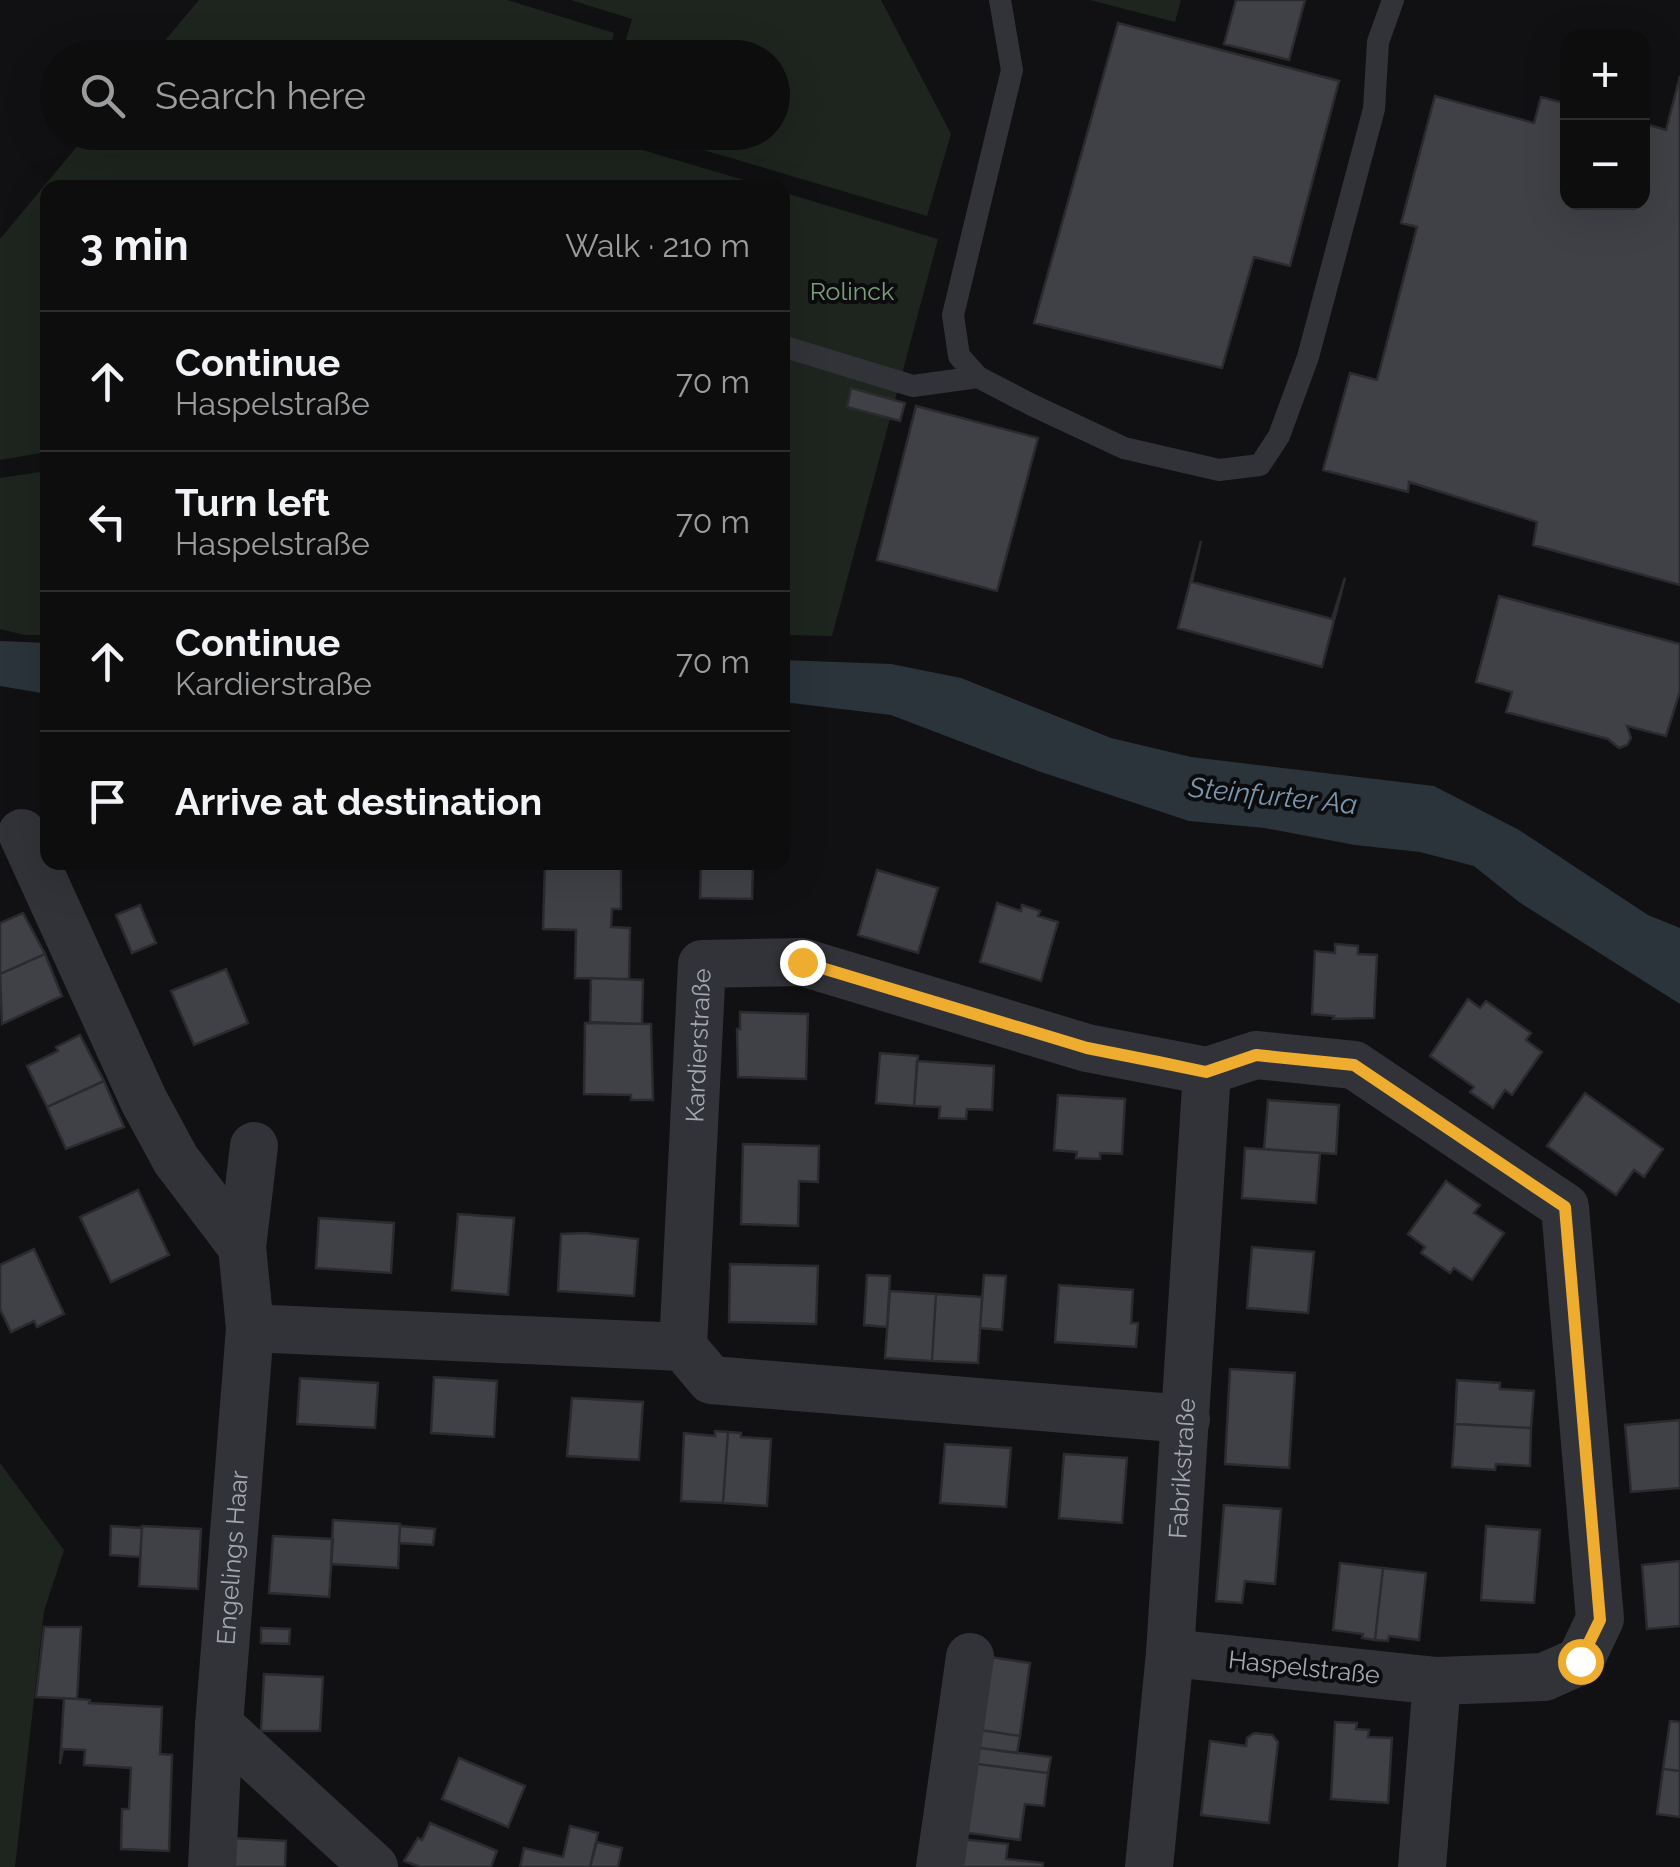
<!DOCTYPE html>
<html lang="en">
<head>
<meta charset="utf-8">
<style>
  body { margin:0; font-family:Raleway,sans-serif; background:#161617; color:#f1f3f6 }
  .controls { position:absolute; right:30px; top:30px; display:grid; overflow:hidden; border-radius:20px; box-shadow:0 10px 40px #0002 }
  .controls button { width:90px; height:90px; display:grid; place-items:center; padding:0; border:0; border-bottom:2px solid #2d2d2e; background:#0d0d0e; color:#f1f3f6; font:50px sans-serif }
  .stop { position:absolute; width:30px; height:30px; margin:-22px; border:8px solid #eead2f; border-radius:50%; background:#fff }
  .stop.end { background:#eead2f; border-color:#fff; box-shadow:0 2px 10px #0008 }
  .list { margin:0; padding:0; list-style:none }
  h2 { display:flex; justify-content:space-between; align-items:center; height:130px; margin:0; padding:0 40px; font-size:42px }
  h2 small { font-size:32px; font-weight:400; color:#9a9c9e }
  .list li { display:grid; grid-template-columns:65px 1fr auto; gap:30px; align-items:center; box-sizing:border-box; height:140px; padding:0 40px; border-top:2px solid #2d2d2e }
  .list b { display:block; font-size:38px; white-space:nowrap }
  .list p { margin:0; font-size:32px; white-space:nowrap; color:#9a9c9e }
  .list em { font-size:32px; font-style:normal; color:#9a9c9e }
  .icon { flex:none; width:55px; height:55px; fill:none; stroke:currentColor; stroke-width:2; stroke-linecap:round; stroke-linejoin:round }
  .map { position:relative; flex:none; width:1680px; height:1867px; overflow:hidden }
  .search { position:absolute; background:#0d0d0e; box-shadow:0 10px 40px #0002; left:40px; top:40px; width:750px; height:110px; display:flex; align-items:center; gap:25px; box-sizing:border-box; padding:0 35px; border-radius:55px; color:#9a9c9e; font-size:38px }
  .panel { position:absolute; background:#0d0d0e; box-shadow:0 10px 40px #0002; left:40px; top:180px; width:750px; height:690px; border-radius:20px }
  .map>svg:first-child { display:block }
</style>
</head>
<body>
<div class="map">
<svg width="1680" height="1867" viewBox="0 0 1680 1867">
  <rect width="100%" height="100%" fill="#111113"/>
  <path fill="#1e251f" d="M199 0H507L614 33 607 57H151Z
    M571 0H881L951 134 927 216 646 133 772 132V58L621 57 632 19Z
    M1090 0H1181L1175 22Z
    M89 132 585 133 767 187 48 188 47 452 0 460V239Z
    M782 192 938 239 832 636 783 635Z
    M47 471V635H25L0 629V478Z
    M0 1463 64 1550 44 1611 15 1867H0Z"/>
  <path fill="#2b343b" d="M0 641 47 643V694L0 686Z
    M782 660 891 664 961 678 1111 738 1191 757 1434 786 1519 830 1648 915 1680 928V1004L1519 902 1474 866 1420 852 1355 845 1264 828 1189 821 1038 771 891 715 783 702Z"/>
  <path fill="#404146" stroke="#2b2b2f" stroke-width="2.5" d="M1236 0H1305L1289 60 1224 44Z
    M1118 23 1339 81 1290 266 1254 257 1222 368 1034 323Z
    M1680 76V585L1533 545 1537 522 1409 482 1408 492 1323 470 1350 373 1377 380 1417 227 1401 223 1435 96 1534 123 1541 97 1568 104V202H1642V123L1666 130Z
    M851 388 905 403 900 421 847 407Z
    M916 406 1038 438 997 591 877 560Z
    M1201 541 1192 582 1332 619 1345 578 1322 667 1178 628Z
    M1499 596 1680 644V691L1666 736 1627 726 1631 738 1627 745 1619 748 1608 739 1506 712 1512 692 1476 682Z
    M545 862H621V909H612L611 927 630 928 629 979 575 978 576 930 543 929Z
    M701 862H753L752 899 700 898Z
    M877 870 938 888 918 953 858 935Z
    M997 903 1021 911 1022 905 1040 911 1038 916 1058 922 1041 981 980 962Z
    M140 905 156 943 132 953 116 915Z
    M23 913 45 954 0 974V923Z
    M1335 944 1358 946V954L1377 955 1374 1018 1333 1019 1334 1016 1312 1014 1315 951 1335 953Z
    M45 954 62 996 2 1024 0 974Z
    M226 969 248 1023 194 1045 171 991Z
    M591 978 643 980 642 1024 590 1022Z
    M1468 999 1480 1008 1486 1001 1531 1033 1526 1040 1542 1052 1512 1095 1505 1090 1493 1108 1470 1092 1474 1087 1430 1056Z
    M740 1012 808 1014 806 1079 738 1077 737 1029H740Z
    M585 1023 651 1024 653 1100H631V1095L584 1094Z
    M80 1035 104 1081 47 1107 27 1066 58 1051 56 1047Z
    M880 1053 918 1056 914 1106 876 1103Z
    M917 1061 994 1066 992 1110 967 1109 966 1119 939 1118 940 1107 914 1106Z
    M104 1081 124 1127 66 1149 47 1107Z
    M1585 1093 1663 1149 1644 1177 1634 1170 1616 1195 1547 1146Z
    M1058 1095 1125 1099 1122 1154 1100 1153V1159L1076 1158 1077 1152 1054 1150Z
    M1268 1100 1339 1105 1336 1154 1264 1149Z
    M743 1144 819 1146 818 1182 799 1181 798 1226 741 1224Z
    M1245 1148 1320 1153 1316 1203 1242 1198Z
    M1446 1181 1480 1205 1474 1213 1504 1233 1472 1280 1454 1268 1450 1273 1421 1253 1425 1247 1408 1234Z
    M138 1190 169 1255 111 1282 80 1217Z
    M458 1214 514 1218 508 1295 452 1290Z
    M319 1218 394 1223 391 1273 316 1268Z
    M585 1233 638 1239 634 1296 558 1291 561 1234Z
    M1252 1247 1314 1252 1308 1313 1247 1308Z
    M34 1249 64 1314 37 1327 34 1321 11 1332 0 1309V1265Z
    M730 1264 818 1266 816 1324 729 1322Z
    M867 1275 890 1276 887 1327 864 1325Z
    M984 1275 1006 1276 1002 1330 980 1328Z
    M1059 1285 1133 1290 1131 1323H1138L1136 1347 1055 1342Z
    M890 1291 936 1294 932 1361 885 1358Z
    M936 1294 982 1297 978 1363 932 1361Z
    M1230 1369 1295 1373 1289 1468 1225 1464Z
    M434 1377 497 1381 494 1437 431 1433Z
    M300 1378 378 1383 375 1428 297 1424Z
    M1457 1380 1500 1383V1389L1534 1391 1531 1428 1455 1424Z
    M572 1398 643 1402 639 1460 567 1456Z
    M1680 1420V1488L1631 1492 1625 1425Z
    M1455 1424 1531 1428 1530 1466 1496 1464 1495 1470 1452 1467Z
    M715 1431 728 1432 723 1503 681 1501 684 1433 715 1436Z
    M728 1432 741 1433V1437L771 1439 767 1506 723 1503Z
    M945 1444 1011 1448 1006 1507 940 1503Z
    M1064 1454 1127 1458 1122 1523 1059 1518Z
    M1224 1505 1281 1509 1275 1584 1245 1581 1242 1603 1216 1601Z
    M333 1520 400 1524 398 1568 331 1564Z
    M111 1526 142 1528 140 1557 110 1555Z
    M142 1526 201 1529 198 1589 139 1586Z
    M400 1526 435 1529 433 1545 399 1543Z
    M1486 1526 1540 1530 1534 1603 1481 1600Z
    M273 1536 333 1539 329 1597 269 1593Z
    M1680 1561V1626L1647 1629 1642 1565Z
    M1340 1563 1383 1568 1375 1640 1362 1638 1363 1634 1333 1630Z
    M1383 1568 1426 1573 1419 1640 1389 1636 1388 1641 1375 1640Z
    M44 1627H81L77 1699 36 1697Z
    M261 1628 290 1629 289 1644 261 1643Z
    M984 1656 1030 1663 1020 1736 974 1729Z
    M264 1674 323 1677 320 1731H261Z
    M64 1698 90 1700 89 1703 162 1707 160 1754 172 1755 169 1851 121 1849 122 1809H129L131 1768 84 1765 85 1750 63 1749 60 1764Z
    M1670 1721 1680 1722V1771L1663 1769Z
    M1335 1722 1357 1723 1356 1729 1369 1730 1368 1737 1392 1738 1388 1803 1331 1799Z
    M974 1729 1020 1736 1017 1753 972 1747Z
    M1254 1733 1272 1735 1278 1742 1269 1823 1201 1815 1210 1741 1246 1746 1247 1738Z
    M972 1747 1051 1757 1048 1773 970 1763Z
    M459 1758 525 1786 508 1827 442 1799Z
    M970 1763 1048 1773 1044 1806 1025 1804 1020 1840 962 1832Z
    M1663 1769 1680 1771V1817L1657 1814Z
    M430 1823 497 1851 491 1867H420L404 1861 418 1838 422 1840Z
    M570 1826 598 1833 590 1867H520L524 1848 563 1857Z
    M232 1838 286 1841 285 1867H230Z
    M960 1839 1008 1844 1006 1859 1043 1863V1867H956Z
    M597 1842 622 1848 618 1867H590Z"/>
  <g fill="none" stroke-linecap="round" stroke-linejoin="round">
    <path stroke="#323338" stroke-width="22" d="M1000 0 1012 70 953 315 959 356 978 377 1032 405 1124 448 1219 470 1260 465 1279 436 1308 357 1374 109 1378 42 1393 0
      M782 346 913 386 978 377"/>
    <g stroke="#323338" stroke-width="48">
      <path d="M22 833 144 1101 176 1160 242 1247"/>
      <path d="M250 1328 683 1347 711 1380 1186 1419"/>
      <path id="s1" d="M683 1347 702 964 802 962 1087 1048 1207 1071 1256 1055 1354 1065 1565 1207 1600 1619 1580 1661 1544 1677 1437 1681 1170 1653"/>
      <path d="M219 1725 374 1867"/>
      <path id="s2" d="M212 1867 219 1725 250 1328 242 1247 254 1146"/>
      <path d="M940 1867 970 1657"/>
      <path id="s3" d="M1149 1867 1170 1653 1207 1071"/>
      <path d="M1422 1867 1437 1681"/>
    </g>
  </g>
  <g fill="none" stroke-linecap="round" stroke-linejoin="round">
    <path stroke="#eead2f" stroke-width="12" d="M802 962 1087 1048 1158 1062 1206 1072 1256 1055 1354 1065 1565 1207 1600 1620 1580 1661"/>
  </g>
  <g text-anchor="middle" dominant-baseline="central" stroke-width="8" stroke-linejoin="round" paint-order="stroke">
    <g font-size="25" fill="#7a9e7c" stroke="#0c0c0e">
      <text x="852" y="291">Rolinck</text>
    </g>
    <g font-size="25" fill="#a3a8b3" stroke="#0c0c0e">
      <text stroke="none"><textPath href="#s1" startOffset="302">Kardierstraße</textPath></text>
      <text stroke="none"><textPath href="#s3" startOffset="400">Fabrikstraße</textPath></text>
      <text stroke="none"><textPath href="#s2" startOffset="310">Engelings Haar</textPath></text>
      <text transform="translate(1304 1667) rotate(6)">Haspelstraße</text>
    </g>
    <g font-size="28" font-style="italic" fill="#7a96ae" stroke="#0c0c0e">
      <text transform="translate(1273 796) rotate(6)">Steinfurter Aa</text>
    </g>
  </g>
</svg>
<div class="controls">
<button>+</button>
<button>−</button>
</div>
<div class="stop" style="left:1580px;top:1661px"></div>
<div class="stop end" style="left:802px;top:962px"></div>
<div class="search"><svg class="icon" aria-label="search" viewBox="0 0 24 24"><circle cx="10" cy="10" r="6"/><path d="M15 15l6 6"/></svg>Search here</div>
<section class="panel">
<h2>3 min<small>Walk · 210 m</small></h2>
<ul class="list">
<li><svg class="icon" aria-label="ahead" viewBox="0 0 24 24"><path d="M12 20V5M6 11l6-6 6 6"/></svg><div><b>Continue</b><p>Haspelstraße</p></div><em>70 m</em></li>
<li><svg class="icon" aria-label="left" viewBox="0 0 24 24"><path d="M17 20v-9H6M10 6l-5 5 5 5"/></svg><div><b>Turn left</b><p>Haspelstraße</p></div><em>70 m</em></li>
<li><svg class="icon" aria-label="ahead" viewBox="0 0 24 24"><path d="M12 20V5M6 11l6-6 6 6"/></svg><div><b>Continue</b><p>Kardierstraße</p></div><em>70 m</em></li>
<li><svg class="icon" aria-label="arrive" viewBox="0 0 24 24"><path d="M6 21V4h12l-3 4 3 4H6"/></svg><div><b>Arrive at destination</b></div></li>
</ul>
</section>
</div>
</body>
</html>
